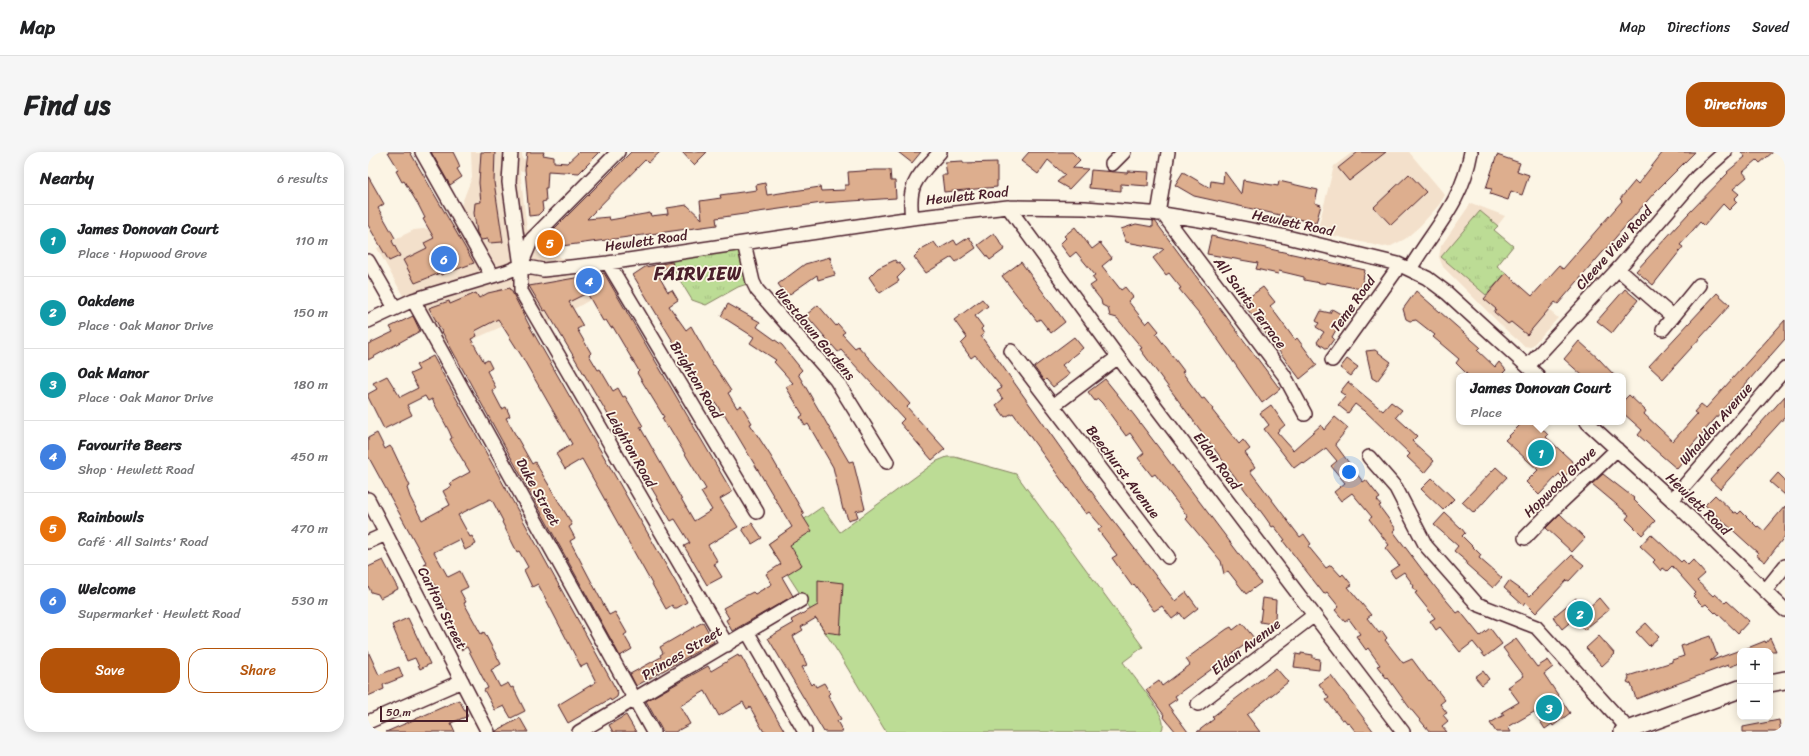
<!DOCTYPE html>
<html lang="en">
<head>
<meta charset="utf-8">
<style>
  body { margin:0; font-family:Sriracha,sans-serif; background:#f6f6f6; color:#202124 }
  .controls { position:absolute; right:12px; bottom:12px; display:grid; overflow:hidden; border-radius:8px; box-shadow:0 2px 10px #0003 }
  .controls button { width:36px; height:36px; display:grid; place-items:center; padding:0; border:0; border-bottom:1px solid #e0e0e0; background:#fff; color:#202124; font:20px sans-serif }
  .scale { position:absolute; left:12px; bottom:10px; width:88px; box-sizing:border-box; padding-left:4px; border:2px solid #4a1f2b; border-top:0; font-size:11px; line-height:14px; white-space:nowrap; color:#4a1f2b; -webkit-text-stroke:3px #fcf5e5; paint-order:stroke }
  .you { position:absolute; left:981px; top:320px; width:14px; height:14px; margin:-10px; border:3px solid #fff; border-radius:50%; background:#1a73e8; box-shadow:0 0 0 6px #1a73e833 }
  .badge { display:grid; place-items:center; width:26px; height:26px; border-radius:50%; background:#b45309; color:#fff; font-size:13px; font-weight:700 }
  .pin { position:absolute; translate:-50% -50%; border:2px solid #fff; box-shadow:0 1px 4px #0006 }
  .popup { position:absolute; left:1088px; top:221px; width:170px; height:52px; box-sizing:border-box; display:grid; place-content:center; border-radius:8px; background:#fff; filter:drop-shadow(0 1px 3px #0005); font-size:13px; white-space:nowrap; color:#757577 }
  .popup b { font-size:15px; color:#202124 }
  .popup::after { content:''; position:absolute; left:50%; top:100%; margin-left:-8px; border:8px solid transparent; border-top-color:#fff }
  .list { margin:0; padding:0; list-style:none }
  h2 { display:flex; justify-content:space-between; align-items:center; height:52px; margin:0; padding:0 16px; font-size:17px }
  h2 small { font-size:13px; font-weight:400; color:#757577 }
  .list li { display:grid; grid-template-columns:26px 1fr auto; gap:12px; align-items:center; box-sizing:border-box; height:72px; padding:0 16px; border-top:1px solid #e0e0e0 }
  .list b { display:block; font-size:15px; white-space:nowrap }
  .list p { margin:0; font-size:13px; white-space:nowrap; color:#757577 }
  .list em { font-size:13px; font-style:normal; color:#757577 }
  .actions { display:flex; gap:8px; padding:12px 16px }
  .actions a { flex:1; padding:9px 0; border:1px solid #b45309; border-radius:16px; text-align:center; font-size:14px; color:#b45309 }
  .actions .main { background:#b45309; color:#fff }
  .map { position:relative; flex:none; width:1417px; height:580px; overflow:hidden; border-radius:16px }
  header { display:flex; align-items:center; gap:24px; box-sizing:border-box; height:56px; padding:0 20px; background:#fff; border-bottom:1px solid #e0e0e0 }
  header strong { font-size:19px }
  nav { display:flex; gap:22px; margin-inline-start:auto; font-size:14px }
  .intro { display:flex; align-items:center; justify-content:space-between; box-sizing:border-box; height:96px; padding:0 24px }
  h1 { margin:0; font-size:28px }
  .button { padding:10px 18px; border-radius:16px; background:#b45309; color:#fff; font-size:14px; font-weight:700 }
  main { display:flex; gap:24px; padding:0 24px }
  aside { flex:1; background:#fff; border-radius:16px; box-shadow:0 2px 10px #0003 }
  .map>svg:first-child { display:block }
</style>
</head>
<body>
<header>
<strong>Map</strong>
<nav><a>Map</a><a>Directions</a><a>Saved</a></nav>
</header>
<div class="intro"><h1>Find us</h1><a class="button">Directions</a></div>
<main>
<aside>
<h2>Nearby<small>6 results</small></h2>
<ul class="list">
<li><span class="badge" style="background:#0f9aa8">1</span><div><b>James Donovan Court</b><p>Place · Hopwood Grove</p></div><em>110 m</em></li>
<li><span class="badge" style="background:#0f9aa8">2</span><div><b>Oakdene</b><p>Place · Oak Manor Drive</p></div><em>150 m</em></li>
<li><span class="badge" style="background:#0f9aa8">3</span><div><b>Oak Manor</b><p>Place · Oak Manor Drive</p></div><em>180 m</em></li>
<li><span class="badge" style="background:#3f7fe0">4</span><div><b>Favourite Beers</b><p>Shop · Hewlett Road</p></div><em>450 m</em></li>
<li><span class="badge" style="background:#e8710a">5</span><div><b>Rainbowls</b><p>Café · All Saints' Road</p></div><em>470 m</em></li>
<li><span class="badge" style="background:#3f7fe0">6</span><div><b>Welcome</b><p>Supermarket · Hewlett Road</p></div><em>530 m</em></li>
</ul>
<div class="actions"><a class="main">Save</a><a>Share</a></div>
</aside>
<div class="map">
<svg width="1417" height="580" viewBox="0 0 1417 580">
  <defs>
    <pattern id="grass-tufts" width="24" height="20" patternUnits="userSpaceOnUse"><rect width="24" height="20" fill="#bcdc95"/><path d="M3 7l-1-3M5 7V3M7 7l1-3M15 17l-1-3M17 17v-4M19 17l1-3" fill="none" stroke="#a3bc81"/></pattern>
  </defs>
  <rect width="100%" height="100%" fill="#fcf5e5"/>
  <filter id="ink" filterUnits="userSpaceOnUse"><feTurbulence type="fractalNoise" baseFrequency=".025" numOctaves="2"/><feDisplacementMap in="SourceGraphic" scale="8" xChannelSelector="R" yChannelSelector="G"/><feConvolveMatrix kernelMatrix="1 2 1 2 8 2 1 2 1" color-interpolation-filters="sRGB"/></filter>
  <g filter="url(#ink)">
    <path fill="#f3e0cb" d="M103 0H154V7L177 9V18L152 19 159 78 181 74 192 106 236 113 249 133 177 173 162 162 77 200 40 153 9 96 46 78 85 74 104 25Z
      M985 0H1041L1077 43 1071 53 1052 74 1037 87 1023 94 1015 95 949 80 966 14Z
      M1103 51 1137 64 1126 78 1145 94 1129 114 1190 166 1163 195 1156 194 1137 177 1075 115 1071 105 1073 94Z"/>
    <path fill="url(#grass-tufts)" stroke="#837e60" d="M1112 59 1130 74 1126 78 1145 94 1129 114 1138 121 1118 143 1073 105Z
      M376 91 385 130 370 135 338 153 324 148 302 112 304 101Z"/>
    <path fill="#bcdc95" stroke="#837e60" d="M579 305H587L648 322 775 495 755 510C764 523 794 558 795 571 796 575 794 577 793 580H518L471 502 400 392 454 355 472 380 569 309Z"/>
    <path fill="#ddae8e" stroke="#4a1f2b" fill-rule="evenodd" d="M20 0H42L106 111 73 123 72 121 47 131 35 108 59 96 56 91 66 86 55 67 57 66 51 54 36 29 34 30 28 19 31 18Z
      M63 0H85L90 10 92 15 89 17 94 25 82 33Z
      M113 0H127L126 30 135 90 121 91 120 87 113 88 109 81 106 61 107 51 113 50 111 31Z
      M159 0H176L175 3 186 5V10L199 11 211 0H232L211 21 180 19 179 36H177L178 49 174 50 175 58 170 63 161 64 157 17Z
      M263 0H292L280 11 277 8 219 67 241 65 242 68 282 61 283 64 300 62 299 56 319 53 334 67 332 49 353 46 352 43 389 38 388 33 397 31 399 43 452 35 453 39 477 38V33H481L480 20 507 18H522L523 29H527L528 46 454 51 348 66 349 73 179 96 176 87Z
      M314 0H339L326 13Z
      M530 0H553L544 11Z
      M661 0H704L712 8 704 16 720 17 701 37 689 30 697 23 680 8 670 22 653 9Z
      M990 0H1018L981 29 970 16Z
      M1295 0H1327L1286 41 1190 152 1187 150 1159 183 1143 170 1140 172 1126 160 1128 157 1116 147 1138 121 1164 144 1191 114 1195 117 1254 49 1252 47 1267 29 1270 32Z
      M1373 0H1405L1392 11 1389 8 1375 20 1379 25 1365 37 1371 42 1366 47 1369 50 1361 58 1355 52 1336 74 1332 70 1312 93 1315 95 1285 133 1268 119 1320 62 1360 21 1359 20 1377 5Z
      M1129 3 1152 11 1149 19 1161 23 1154 43 1143 39 1140 48 1122 42 1124 37 1118 36Z
      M595 9V11L629 10V35L576 40 574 23H579L577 10Z
      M723 18 759 21 760 19 781 20 780 34 753 32V39L721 36Z
      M856 19 873 42 875 28 910 34 911 29 950 38 947 51 953 53 948 71 826 44 807 33 815 20 842 36 843 29 855 31Z
      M1041 22 1058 40 1023 73 1006 55Z
      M0 24 16 52 10 56 27 86 24 89 32 104 21 109 0 73Z
      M785 69H787L912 237 894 251 835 166 811 137 813 136 801 121 798 123 785 106 796 97 758 90 753 77 768 72 785 75Z
      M707 75 724 97 732 91 744 106 734 114 753 138 757 135 765 145 760 149 778 172 782 168 791 179 788 182 816 219 814 220 834 247 836 246 845 257 844 258 871 292 875 288 882 297 877 301 887 315 882 319 932 385 936 382 943 392 940 394 958 416 963 413 973 424 975 422 984 433 980 435 1003 463 999 466 1011 481 1014 479 1019 486 1017 488 1035 511 1044 507 1061 530 1062 529 1077 548 1072 552 1079 561 1075 563 1080 569 1074 574 1079 580H1062L1041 555 1020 526 1019 527 1009 514 1012 513 1000 496 998 498 988 484 992 482 981 467 977 470 967 458 971 455 959 440 956 442 915 389 917 388 906 374 904 375 897 365 772 197 774 196 749 166 742 164 740 156 734 153 733 148 722 134 728 130 724 125 727 123 708 100 702 105 692 92 698 86 696 84Z
      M626 81 637 97 622 108 610 93Z
      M843 84 997 118 993 137 958 130V132L936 128V125L911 119 910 122 888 117 890 111 839 102Z
      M601 85 608 96 588 110 584 105 558 121 546 105 555 96 566 90 571 97 586 88 589 93Z
      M462 105 467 123 450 128 449 123 419 144 410 132 437 112Z
      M527 108 529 111 531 110 537 118 529 126 531 129 512 141 501 125 510 116Z
      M304 110 305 112 289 121 300 140 304 138 310 148 301 154 318 178 323 174 345 213H346L363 239 360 241 369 256 373 253 384 271 382 272 404 306 436 362 434 363 444 379 422 393 434 413 414 425 425 444 364 479 358 468 361 466 355 456 377 444 385 440 387 442 404 432 398 422 413 412 400 392 424 375 357 263 355 264 348 251 344 254 265 123 277 115Z
      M653 110 697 170 683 181 672 167 669 169 634 124Z
      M236 121 364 340 352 347 370 375 340 393 350 410 346 412 354 425 339 433 316 394 322 391 307 367 303 369 187 173 178 158 176 159 161 134ZM219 141 235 169 238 168 243 176 245 175 271 219 269 221 296 265 294 266 299 276 301 275 338 337 333 340 344 358 326 369 272 275 275 274 257 244 255 245 250 236 245 239 232 217 230 218 221 203 223 201 209 177 215 174 201 150Z
      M895 135 907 150 902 154 927 188 929 186 949 213 932 227 874 150Z
      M142 136 162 175 319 450 309 456H306L304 453 298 457 214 307 197 317 188 302 204 292 153 203 130 167 107 179 109 184 103 187 116 210 120 208 124 216 119 219 128 236 124 238 134 257 138 255 142 264 138 266 164 312 167 310 200 365 204 373 201 375 207 386 202 389 241 463 247 460 259 481 256 483 264 497 252 504 61 156 81 149 82 152 108 141 111 146 120 141Z
      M1257 137 1270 148 1244 181 1229 169Z
      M1048 139 1112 195 1109 198 1127 215 1131 210 1138 218 1135 221 1137 224H1101L1088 211 1091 207 1065 185 1067 183 1048 168 1042 169 1038 167 1035 157Z
      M1349 141 1362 153 1295 227 1281 214Z
      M614 147 620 154 607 164 615 175 613 177 616 182 613 184 733 353 807 449 818 440 830 456 816 467 812 461 804 467 794 454 786 459 766 432 764 434 744 406 749 403 730 378 734 375 721 360 718 362 645 261 637 265 628 253 635 247 629 239 634 236 607 203 603 206 593 192 599 186 586 168Z
      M360 152 392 170 389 175 414 193 434 218 430 222 481 310 485 309 497 357 488 359 490 365 480 368 477 358H475L465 315 440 272 437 274 432 265 435 263 418 235 425 231 406 210 408 208 382 191 386 185 353 164Z
      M450 153 468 174 470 172 477 180 474 182 487 196 490 194 542 252 539 255 577 297 564 308 532 271 536 267 473 198 470 200 438 163Z
      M964 157 976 164 964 185 966 187 959 197 949 190 956 180 948 175 951 171 948 169 953 159 962 161Z
      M45 164 52 179 0 208V192L25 180 22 175Z
      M1417 168V187L1318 300 1321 303 1309 317 1270 283 1274 278 1255 261V249L1261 243 1278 259 1276 262 1305 289 1329 262 1326 260 1333 252 1338 256Z
      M706 185 715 196 694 213 702 222 685 235 678 227 676 229 666 215Z
      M1211 189 1231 207 1247 224H1215L1196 207Z
      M1007 198 1023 210 1009 229 1004 226 998 199Z
      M65 204 250 541 249 545 243 549 242 547 200 571 190 553 228 530 219 512 213 515 170 432 164 435 156 418 160 415 151 399 149 400 134 370 135 369 124 348 122 347 90 363 102 385 104 384 108 392 97 398 92 387 66 400 80 425 92 419 100 435 92 439 98 450 96 451 113 482 116 480 133 512 123 518 132 535 140 531 143 536 145 535 157 559 143 566 136 554 127 558 116 538 120 536 99 495 93 498 76 466 82 463 56 413 59 412 0 304V286L9 281 17 297 22 294 25 298 42 334 39 336 42 345 54 368 82 353 75 339 84 334 82 331 102 320 82 287 84 286 81 279 64 247 60 249 57 244 39 253 44 263 16 277 0 245V242L9 237 5 231 19 224 32 245 50 236 42 222 51 218 48 213Z
      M979 207 990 215 983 224 972 216Z
      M737 227 766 263 893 431 878 442 860 419 856 422 853 409 818 367 820 365 787 322 784 324 770 306 776 301 762 281 758 284 734 251 730 247 727 249 720 240Z
      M980 230 1015 259 1023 250 1034 258 1028 265 1049 284 1044 289 1066 309 1056 321 1039 305 1042 302 996 258V259L987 252 980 261 970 253 978 244 972 240Z
      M1417 244V265L1352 337 1342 328Z
      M903 253 917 273 909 280 925 298 953 273 956 278 967 265 980 276 967 292 995 330 998 328 1012 346 1009 348 1013 353 1011 354 1028 377 1025 379 1068 436 1089 461 1092 459 1112 484 1122 476 1134 492 1117 505 1105 490 1092 500 1072 475 1068 478 1062 469 1067 466 1047 441 1049 440 1045 435 1046 434 1036 420 1027 426 1022 419 1031 413 1017 396 1021 393 1001 367 1004 365 984 341 973 349 966 340 977 331 963 314 969 309 958 296 936 312 934 310 926 316 896 277 901 273 892 261Z
      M1155 270H1168L1180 283 1178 285 1208 313 1195 326 1191 322 1171 343 1158 330 1170 318 1137 288Z
      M1128 315 1139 325 1106 361 1094 350Z
      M1410 321 1417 328V343L1402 330Z
      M1235 322 1266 346 1265 347 1287 369 1274 383 1258 367 1261 363 1224 332Z
      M1064 326 1086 347 1075 358 1053 337Z
      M1347 343 1366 361 1368 360 1370 362 1373 359 1389 375 1390 374 1396 379 1417 354V384L1397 410 1388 403 1390 401 1337 353Z
      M1077 361 1094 377 1097 381 1094 384 1113 403 1111 406 1134 426 1125 436 1098 412 1099 410 1086 399 1090 394 1066 373Z
      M1192 362 1217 386 1204 400 1178 376Z
      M384 371 394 386 384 392 374 377Z
      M1283 382 1313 410 1315 408 1320 413 1325 408 1337 422 1329 429 1345 444 1347 442 1357 451 1359 449 1381 469 1370 481 1348 460 1347 461 1338 452 1335 454 1325 444 1328 441 1304 414 1299 419 1295 416 1293 419 1285 410 1287 408 1272 394Z
      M1204 403 1216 413 1201 429 1199 428 1168 461 1157 450 1155 453 1136 436 1141 429 1162 444Z
      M15 408 30 437 12 446 10 442 3 440 0 434V415Z
      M450 428 475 431 472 482 457 480 448 466 433 475 435 478 425 484 439 513 434 515 444 533 446 531 448 535 456 531 462 541 460 543 473 567 469 569 475 580H456L400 486 426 471 423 468 450 453Z
      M895 446 908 448 907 467H905L904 472 892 470Z
      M1208 446 1218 458 1231 446 1241 458 1216 478 1206 467 1194 477 1185 465Z
      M40 466 62 512 52 517 47 506 39 509 24 473Z
      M335 470 346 490 268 534 262 522 293 505 292 503 295 501 292 495Z
      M874 471 886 486 807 544 809 547 800 553 820 580H808L795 564 796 563 778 538 791 529 794 534 822 513 818 507 859 477 863 475 865 478Z
      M1278 471 1291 485 1281 494 1268 480Z
      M1231 484 1247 502 1234 514 1218 496Z
      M1342 484 1349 503 1342 509 1372 498V511L1361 515 1360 513 1268 547 1263 532 1259 530 1261 526 1260 524 1304 510V508L1316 504 1313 494Z
      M1402 486 1408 499H1372L1397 489 1398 491Z
      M1148 487 1169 515 1180 508 1185 515 1176 522 1202 561 1185 574 1184 572 1177 577 1166 560 1140 575 1143 580H1128L1122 571 1136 563 1134 560 1151 550 1140 535 1156 524 1135 496Z
      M0 499 11 523 31 515 35 525 15 533 16 537 0 544Z
      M933 501 945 503V506L952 507 951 518 926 515 928 502 933 503Z
      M370 503 371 505 373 504 417 580H396L382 555 379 557 375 550 351 564 337 539 312 554 322 572 307 580H295L278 549 340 514 343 519Z
      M908 516 920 530 879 563 892 580H829L846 567 844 565Z
      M1115 519 1121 527 1114 533 1107 525Z
      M963 523 994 564 1006 580H988L980 570 979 571 976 567 974 568 958 548 961 546 951 532Z
      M91 548 100 564 83 571 87 580H18Z
      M258 563 268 580H245L241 573Z
      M152 566 160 580H128V579Z
      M1411 568 1413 580H1375V575Z"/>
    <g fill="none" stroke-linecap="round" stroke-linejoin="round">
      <g stroke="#4a1f2b" stroke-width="16">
        <path id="minor" d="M54 0 124 124
          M143 0 141 30 153 114V139L359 493
          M744 12 756 0
          M640 55 750 205 1035 580
          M790 62 800 0
          M795 62 916 223 937 262
          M544 66C539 31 550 25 572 0
          M376 91 385 130 389 138 468 228 519 310
          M0 109 27 156
          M240 111 389 360
          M153 113 164 87 250 0
          M1042 117C1067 75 1094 51 1103 0
          M1250 117 1305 165
          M45 148 285 580
          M0 169 45 148 138 120 153 114 175 118 240 111 544 66 640 55 717 56 795 62 844 70 919 85 1030 112 1059 126 1079 141 1170 224
          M1295 177 1331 133
          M643 199 800 405
          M964 208 1027 120 1030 112
          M1160 214 1250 117 1330 24 1357 0
          M685 254 750 205
          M1219 270 1304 348 1417 458
          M1001 305 1028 336 1058 394 1109 452 1168 475 1263 580
          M0 347 120 580
          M1304 348 1417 217
          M1157 386C1186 355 1219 327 1249 297
          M0 390 18 382
          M1397 439 1417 414
          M380 481 437 580
          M830 552 945 464
          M0 570 94 529
          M211 580 433 448"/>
      </g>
      <g stroke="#4a1f2b" stroke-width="20">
        <path id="major" d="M1402 531 1417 528
          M1255 580 1372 537"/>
      </g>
      <use href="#minor" stroke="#fcf5e5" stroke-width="13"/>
      <use href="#major" stroke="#fcf5e5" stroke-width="17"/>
    </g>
  </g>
  <g text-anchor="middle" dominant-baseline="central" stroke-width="3.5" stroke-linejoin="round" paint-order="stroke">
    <g font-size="14" fill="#4a1f2b" stroke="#fcf5e5">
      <text transform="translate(599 44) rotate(-6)">Hewlett Road</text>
      <text transform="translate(925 71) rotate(12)">Hewlett Road</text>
      <text transform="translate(278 89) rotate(-8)">Hewlett Road</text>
      <text transform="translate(1246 96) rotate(-48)">Cleeve View Road</text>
      <text transform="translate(882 151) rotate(53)">All Saints Terrace</text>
      <text transform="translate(985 152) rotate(-54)">Teme Road</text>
      <text transform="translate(447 182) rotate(50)">Westdown Gardens</text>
      <text transform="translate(328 228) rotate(59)">Brighton Road</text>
      <text transform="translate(1348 272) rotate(-49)">Whaddon Avenue</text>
      <text transform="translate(263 297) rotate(60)">Leighton Road</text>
      <text transform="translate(849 309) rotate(53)">Eldon Road</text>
      <text transform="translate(755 320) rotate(53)">Beechurst Avenue</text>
      <text transform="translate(1192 330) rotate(-44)">Hopwood Grove</text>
      <text transform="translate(170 340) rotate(61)">Duke Street</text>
      <text transform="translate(1330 352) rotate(44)">Hewlett Road</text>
      <text transform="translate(74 456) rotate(63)">Carlton Street</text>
      <text transform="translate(878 495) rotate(-37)">Eldon Avenue</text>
      <text transform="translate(314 501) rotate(-31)">Princes Street</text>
    </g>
    <g font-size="18" font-weight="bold" letter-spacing="1" fill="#4a1f2b" stroke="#fcf5e5">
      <text x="330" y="122">FAIRVIEW</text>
    </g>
  </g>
</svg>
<div class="controls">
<button>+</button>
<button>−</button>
</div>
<div class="scale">50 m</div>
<div class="you"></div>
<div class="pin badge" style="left:1173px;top:301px;background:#0f9aa8">1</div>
<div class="popup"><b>James Donovan Court</b>Place</div>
<div class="pin badge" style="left:1212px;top:462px;background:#0f9aa8">2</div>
<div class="pin badge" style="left:1181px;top:556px;background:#0f9aa8">3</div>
<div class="pin badge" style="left:221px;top:129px;background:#3f7fe0">4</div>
<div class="pin badge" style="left:182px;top:91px;background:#e8710a">5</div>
<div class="pin badge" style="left:76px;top:107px;background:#3f7fe0">6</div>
</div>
</main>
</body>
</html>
